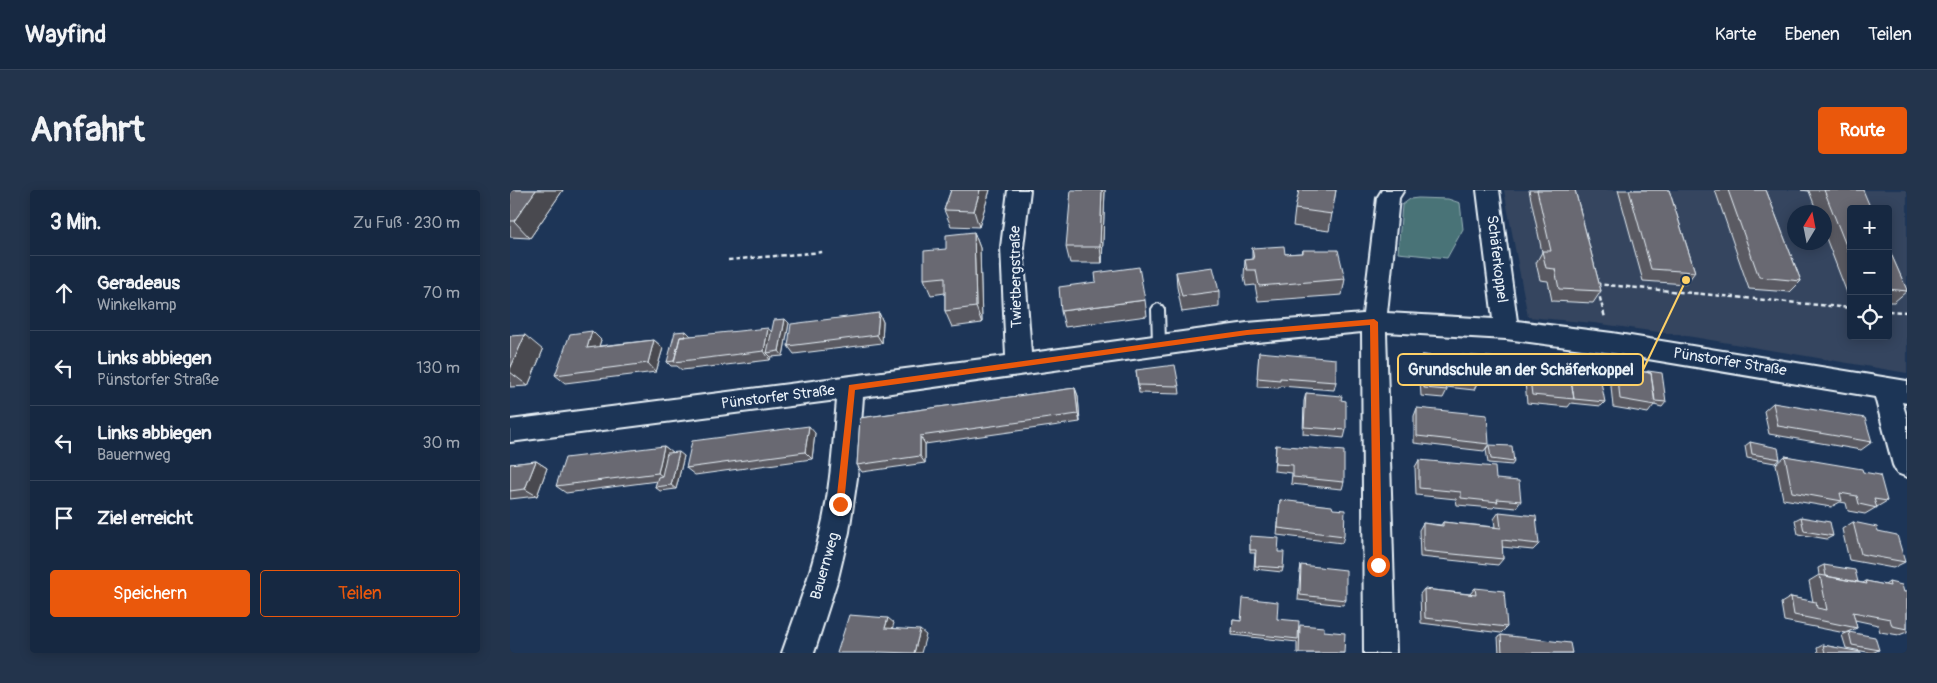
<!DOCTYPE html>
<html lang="de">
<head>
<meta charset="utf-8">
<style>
  body { margin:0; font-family:Pangolin,sans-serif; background:#23344c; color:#f1f3f6 }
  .controls { position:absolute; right:15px; top:15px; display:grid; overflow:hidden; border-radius:5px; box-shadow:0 2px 12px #0003 }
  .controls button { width:45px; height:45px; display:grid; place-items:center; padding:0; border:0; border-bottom:1px solid #35445a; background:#162841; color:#f1f3f6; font:25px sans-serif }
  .compass { position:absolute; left:1277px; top:15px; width:45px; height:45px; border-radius:50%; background:#162841; box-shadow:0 2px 12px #0003; rotate:10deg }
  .stop { position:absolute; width:15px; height:15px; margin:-11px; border:4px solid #ea580c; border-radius:50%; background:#fff }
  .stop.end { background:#ea580c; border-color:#fff; box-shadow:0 1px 5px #0008 }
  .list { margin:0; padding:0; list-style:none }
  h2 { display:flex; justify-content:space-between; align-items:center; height:65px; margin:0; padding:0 20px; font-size:21px }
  h2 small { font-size:16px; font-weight:400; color:#9ea6b1 }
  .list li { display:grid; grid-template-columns:32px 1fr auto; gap:15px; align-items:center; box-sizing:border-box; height:75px; padding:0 20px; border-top:1px solid #35445a }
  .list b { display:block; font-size:19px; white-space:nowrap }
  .list p { margin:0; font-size:16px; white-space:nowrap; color:#9ea6b1 }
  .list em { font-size:16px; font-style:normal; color:#9ea6b1 }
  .actions { display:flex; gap:10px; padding:15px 20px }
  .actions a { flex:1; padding:11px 0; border:1px solid #ea580c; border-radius:5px; text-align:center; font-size:18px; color:#ea580c }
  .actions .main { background:#ea580c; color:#fff }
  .icon { flex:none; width:28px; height:28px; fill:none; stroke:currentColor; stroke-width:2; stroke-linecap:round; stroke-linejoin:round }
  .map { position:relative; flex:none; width:1397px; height:463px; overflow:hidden; border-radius:5px }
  header { display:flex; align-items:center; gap:30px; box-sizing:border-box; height:70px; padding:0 25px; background:#162841; border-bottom:1px solid #35445a }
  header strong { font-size:24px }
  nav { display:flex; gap:28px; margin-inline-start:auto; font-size:18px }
  .intro { display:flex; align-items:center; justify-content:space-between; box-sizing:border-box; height:120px; padding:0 30px }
  h1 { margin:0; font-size:35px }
  .button { padding:12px 22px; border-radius:5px; background:#ea580c; color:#fff; font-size:18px; font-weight:700 }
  main { display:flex; gap:30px; padding:0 30px }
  aside { flex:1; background:#162841; border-radius:5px; box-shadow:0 2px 12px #0003 }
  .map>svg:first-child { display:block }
</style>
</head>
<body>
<header>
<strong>Wayfind</strong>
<nav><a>Karte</a><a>Ebenen</a><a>Teilen</a></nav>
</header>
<div class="intro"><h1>Anfahrt</h1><a class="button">Route</a></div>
<main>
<aside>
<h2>3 Min.<small>Zu Fuß · 230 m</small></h2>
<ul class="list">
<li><svg class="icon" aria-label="ahead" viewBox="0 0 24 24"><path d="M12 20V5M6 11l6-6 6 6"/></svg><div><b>Geradeaus</b><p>Winkelkamp</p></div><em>70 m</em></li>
<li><svg class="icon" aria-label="left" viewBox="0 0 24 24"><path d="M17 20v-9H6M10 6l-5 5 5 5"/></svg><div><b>Links abbiegen</b><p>Pünstorfer Straße</p></div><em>130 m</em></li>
<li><svg class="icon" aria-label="left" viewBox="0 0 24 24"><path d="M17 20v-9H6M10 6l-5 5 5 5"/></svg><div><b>Links abbiegen</b><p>Bauernweg</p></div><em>30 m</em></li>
<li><svg class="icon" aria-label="arrive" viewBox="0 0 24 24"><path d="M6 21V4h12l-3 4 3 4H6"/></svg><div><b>Ziel erreicht</b></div></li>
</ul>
<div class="actions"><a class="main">Speichern</a><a>Teilen</a></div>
</aside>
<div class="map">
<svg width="1397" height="463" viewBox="0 0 1397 463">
  <rect width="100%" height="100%" fill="#1d3557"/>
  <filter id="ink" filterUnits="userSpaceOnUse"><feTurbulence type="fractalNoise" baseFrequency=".02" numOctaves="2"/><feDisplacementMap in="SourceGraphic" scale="10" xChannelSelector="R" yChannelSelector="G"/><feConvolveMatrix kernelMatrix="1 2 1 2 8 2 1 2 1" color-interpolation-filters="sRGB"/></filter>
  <g filter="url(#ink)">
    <path fill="#34455f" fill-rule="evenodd" d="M994 0H1397V183L1183 147 1084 133 1018 127ZM1341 19H1378V146H1341ZM1284 22H1314V52H1284Z"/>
    <path fill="#497377" stroke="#98b2b8" d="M908 8 938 9 950 13 953 39 937 68 888 63 892 15 900 9Z"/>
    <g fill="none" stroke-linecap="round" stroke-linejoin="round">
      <g stroke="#e8f1f8" stroke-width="4">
        <path id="service" d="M648 114 652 116 654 119 655 154 654 158 649 159 644 158 643 154 642 119 644 116Z"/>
      </g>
      <g stroke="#e8f1f8" stroke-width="4">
        <path id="minor" d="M498 0H520L513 57 521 163 737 133 853 124 867 8 872 0H894L889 8 877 123 983 129 967 0H989L1007 131 1102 143 1397 191V213L1392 212 1397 228V287L1387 283 1383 275 1365 207 1102 163 996 149 876 142 886 463H854L852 142 737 153 353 207 347 288 339 342 328 388 304 463H272C286 423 301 384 310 343 321 299 323 255 327 210L0 252V230L496 166 491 57Z"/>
      </g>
      <path stroke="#e8f1f8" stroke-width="2.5" stroke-dasharray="4.5 3" stroke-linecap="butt" d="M218 70 313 62
        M1086 94 1341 118
        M1088 100 1095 128
        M1378 121 1397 122"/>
      <use href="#service" fill="#1d3557" fill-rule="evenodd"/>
      <use href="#minor" fill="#1d3557" fill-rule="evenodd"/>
    </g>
    <path fill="#5a5a62" stroke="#e8f1f8" d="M0 0H53L20 48 0 47Z
      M441 0H480L469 37 441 36 434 20Z
      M595 0 592 73H560L556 57Z
      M826 0 819 41 783 36 785 19Z
      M1019 0H1065L1091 101 1083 113 1042 111 1038 91 1030 90 1026 73 1032 62Z
      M1108 0H1159L1185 82 1176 94 1133 91Z
      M1205 0H1256L1291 91 1280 102 1239 99Z
      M1291 0H1353L1341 19V108H1339L1314 43V22H1307L1299 1Z
      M464 42 470 58 472 133 442 137 435 121V103L421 105 414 89 436 59Z
      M1378 57 1397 101 1384 112H1378Z
      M742 58 775 64 792 63 793 60 835 89 832 105 748 111 745 95 736 96 734 86 735 70 742 69Z
      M666 82 709 101V117L672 122 667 97Z
      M635 110 637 126 555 137 551 121Z
      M369 123 373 132 372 153 284 164 278 156Z
      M279 133 273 166 261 167 260 170 172 180 167 176H161L157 172 176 141 181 146H180L261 142Z
      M82 141 91 150 89 156 144 150 153 158 146 182 55 193 45 185Z
      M0 146 33 160 18 196 0 197Z
      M749 162 826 192 824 200 770 196 769 198 747 197Z
      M912 165 947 168 949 165 993 179 988 187 967 186 968 191 964 200 936 197 937 200 933 208 911 206 909 174Z
      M1018 173 1060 184 1095 212 1091 216 1061 213 1058 217 1017 213 1014 182Z
      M1107 178 1136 182 1138 181 1156 212 1152 217 1144 215 1138 223 1103 217 1100 186Z
      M626 180 669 196 670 204 629 203Z
      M565 198 568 206 570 232 415 254V273L352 282 347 275 350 228Z
      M796 203 831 210 836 240 834 248 793 244 794 211Z
      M1263 213 1362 252 1351 260 1259 244 1254 221Z
      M907 218 979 254 974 261 904 253V226Z
      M305 243 302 269 185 285 176 278Z
      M1240 252 1270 269 1265 273 1237 268 1235 256Z
      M766 255 834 292 832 299 781 294 782 283 764 281Z
      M979 255 1004 272 1002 275 978 273 976 259Z
      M154 256 163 263 174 266 166 299 150 301 145 297 147 291 56 303 46 296Z
      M1275 266 1353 282 1377 311 1355 324 1338 321 1336 313 1330 312 1321 317 1273 309 1266 274Z
      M909 270 986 289 1011 311 1006 318 985 316 983 318 947 315 946 309 906 305 905 277Z
      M26 271 37 278 27 306 0 309V274Z
      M770 310 823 319 834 346 832 353 767 345Z
      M989 322 1029 354 1023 360 992 357 993 369 988 375 910 367 909 340 913 333 931 335 933 332 985 337 984 329Z
      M1291 327 1323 346 1317 349 1288 344 1285 330Z
      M1343 332 1368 341 1395 372 1383 378 1339 370 1332 339Z
      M740 346 768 362 773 378 772 382 744 379 745 363H740Z
      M791 375 836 410 833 415 788 410 790 381Z
      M1314 375 1348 392 1353 393 1356 391 1375 395 1379 392 1394 402H1397V442L1389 445 1370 442 1368 435 1345 430 1347 438 1335 443 1274 431 1271 413 1281 407 1303 412 1299 391 1309 385 1308 378Z
      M965 398 997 437 991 443 911 433 910 404 914 399 960 404Z
      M767 429 789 437 814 441 834 463H787V452L722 445 723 430 731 431Z
      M1339 442 1369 460 1362 463 1336 458 1332 445Z
      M991 445 1062 463H989L988 447Z
      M1313 455 1351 463H1308L1307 458Z"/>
    <path fill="#4a4a50" stroke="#e8f1f8" d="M26 0H53L20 48 4 31Z
      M470 0H480L469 37 464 21Z
      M592 0H595L592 73 590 57Z
      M464 42 470 58 472 133 466 117Z
      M369 123 373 132 372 153 367 145Z
      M275 129 279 133 273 166 269 161Z
      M258 138 265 146 257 163 261 167 260 170 254 161Z
      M82 141 91 150 86 166 77 158Z
      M176 141 181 146 174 170 169 171Z
      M15 145 33 160 18 196 0 182V179Z
      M144 150 153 158 146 182 138 173Z
      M565 198 568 206 570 232 568 224Z
      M299 236 305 243 302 269 295 262Z
      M410 246 415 254V273L410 266Z
      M154 256 163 263 157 290 148 283Z
      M169 262 174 266 166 299 161 295Z
      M26 271 37 278 27 306 15 299Z
      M378 428 384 433 381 443 375 438Z
      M410 440 416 445 411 463H404Z"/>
    <path fill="#696972" stroke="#e8f1f8" d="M0 0H26L4 31H0Z
      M441 0H470L464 21 434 20Z
      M561 0H592L590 57H556Z
      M789 0H826L822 24 785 19Z
      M1027 0H1065L1091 101 1049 99 1045 79 1036 78 1032 61H1041Z
      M1119 0H1159L1185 82 1141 79Z
      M1218 0H1256L1291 91 1249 87Z
      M1314 0H1353L1361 19H1341V68Z
      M464 42 466 117 435 121V87L414 89V61L436 59V45Z
      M774 56 775 64 793 63V60H828L835 89 749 96 746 80H737L735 70 744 69 742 58Z
      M1378 57 1397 100V101L1378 99Z
      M629 77 635 110 551 121 549 97 586 92 585 83Z
      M703 77 709 101 672 106 666 82Z
      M369 123 367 145 278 156 281 134Z
      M275 129 269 161 257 163 264 130Z
      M258 138 254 161 164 172 170 147Z
      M82 141 77 158 144 150 138 173 45 185 60 144Z
      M176 141 175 147H170L164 171 157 172 165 142Z
      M15 145 0 179V146Z
      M749 162 826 169V192L770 188V190L747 188Z
      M912 165 949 168V165L991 168 993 179 966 177 968 191 936 189 937 200 914 198Z
      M1018 173 1059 177 1064 209 1022 205Z
      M665 175 669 196 628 195 626 180Z
      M1107 178 1141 183 1145 215 1110 209Z
      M1138 181 1152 183 1156 212 1145 211 1141 183H1138Z
      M1060 184 1090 187 1095 212 1064 209Z
      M565 198 568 224 410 246V266L347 275 350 228Z
      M796 203 832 206 831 210 836 211V240L794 237Z
      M1263 213 1355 228 1362 252 1268 236Z
      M907 218 977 225 979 254 907 246Z
      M299 236 295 262 176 278 182 251Z
      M1240 252 1268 258 1270 269 1242 264Z
      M766 255 834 261V292L783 287V275L765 274Z
      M979 255 1002 256 1004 272 981 269Z
      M154 256 148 283 46 296 55 268Z
      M169 262 161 295 145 297 148 287 152 286 157 263Z
      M1275 266 1352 279 1353 282 1370 285 1377 311 1364 309 1367 318 1349 314 1347 306 1330 303 1332 311 1282 302Z
      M909 270 985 277 986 289 1009 291 1011 311 987 309 988 312 951 308V302L909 298Z
      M26 271 15 299 0 301V274Z
      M770 310 822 316 823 319 835 320 834 346 768 338Z
      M989 322 1026 326 1029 354 992 350 993 369 913 361V333L933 336V332L991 338Z
      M1291 327 1320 332 1323 346 1294 341Z
      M1343 332 1367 337 1368 341 1387 345 1395 372 1351 364Z
      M740 346 769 348 768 362H774L773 378 745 376 746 360H740Z
      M791 375 836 380V410L790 405Z
      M1314 375 1345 380 1348 392 1316 386Z
      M1310 385 1357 394 1356 391 1380 396 1379 392 1392 395 1394 402H1397V439L1382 436 1380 429 1343 422 1347 438 1284 425 1281 407 1306 412 1307 418 1317 420Z
      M965 398 994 401 997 437 915 428 914 399 966 405Z
      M733 408 768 412 767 429 789 431 788 449 722 442 723 430 731 431Z
      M339 425 378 428 375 438 410 440 404 463 368 462V463H327Z
      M790 435 814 437V441L835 443 834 463H789Z
      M1339 442 1365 447 1369 460 1342 455Z
      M991 445 1060 453 1062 463H992Z
      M1313 455 1351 462V463H1315Z"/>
  </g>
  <path fill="#ea580c" d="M864 129 868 132 872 375 868 380 863 375 860 135 737 145 345 200 334 314 330 318 326 314 339 195 737 140Z"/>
  <g text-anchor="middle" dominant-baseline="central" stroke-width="5" stroke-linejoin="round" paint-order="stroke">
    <g font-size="15" fill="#e8f1f8" stroke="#1d3557">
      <text transform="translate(987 69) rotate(83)">Schäferkoppel</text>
      <text transform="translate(506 87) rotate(-91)">Twietbergstraße</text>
      <text transform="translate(1220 172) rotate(9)">Pünstorfer Straße</text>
      <text transform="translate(268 207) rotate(-7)">Pünstorfer Straße</text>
      <text transform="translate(315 376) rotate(-74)">Bauernweg</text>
    </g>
  </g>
  <path fill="none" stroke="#ffd166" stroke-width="2" d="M1176 90L1133 180"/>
  <circle fill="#ffd166" stroke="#1d3557" stroke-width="2" cx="1176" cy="90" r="5"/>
  <rect fill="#1d3557" stroke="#ffd166" stroke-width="2" x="888" y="164" width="245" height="31" rx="5"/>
  <g font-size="16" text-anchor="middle" font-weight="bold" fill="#e8f1f8">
    <text x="1011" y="185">Grundschule an der Schäferkoppel</text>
  </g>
</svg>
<div class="controls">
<button>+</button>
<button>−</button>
<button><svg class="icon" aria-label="locate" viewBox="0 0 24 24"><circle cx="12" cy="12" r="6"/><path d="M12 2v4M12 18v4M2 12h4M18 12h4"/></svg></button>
</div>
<svg class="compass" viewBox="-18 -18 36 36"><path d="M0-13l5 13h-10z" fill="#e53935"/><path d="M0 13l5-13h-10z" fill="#9ea6b1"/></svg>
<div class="stop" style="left:868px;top:375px"></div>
<div class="stop end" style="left:330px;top:314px"></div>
</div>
</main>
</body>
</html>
